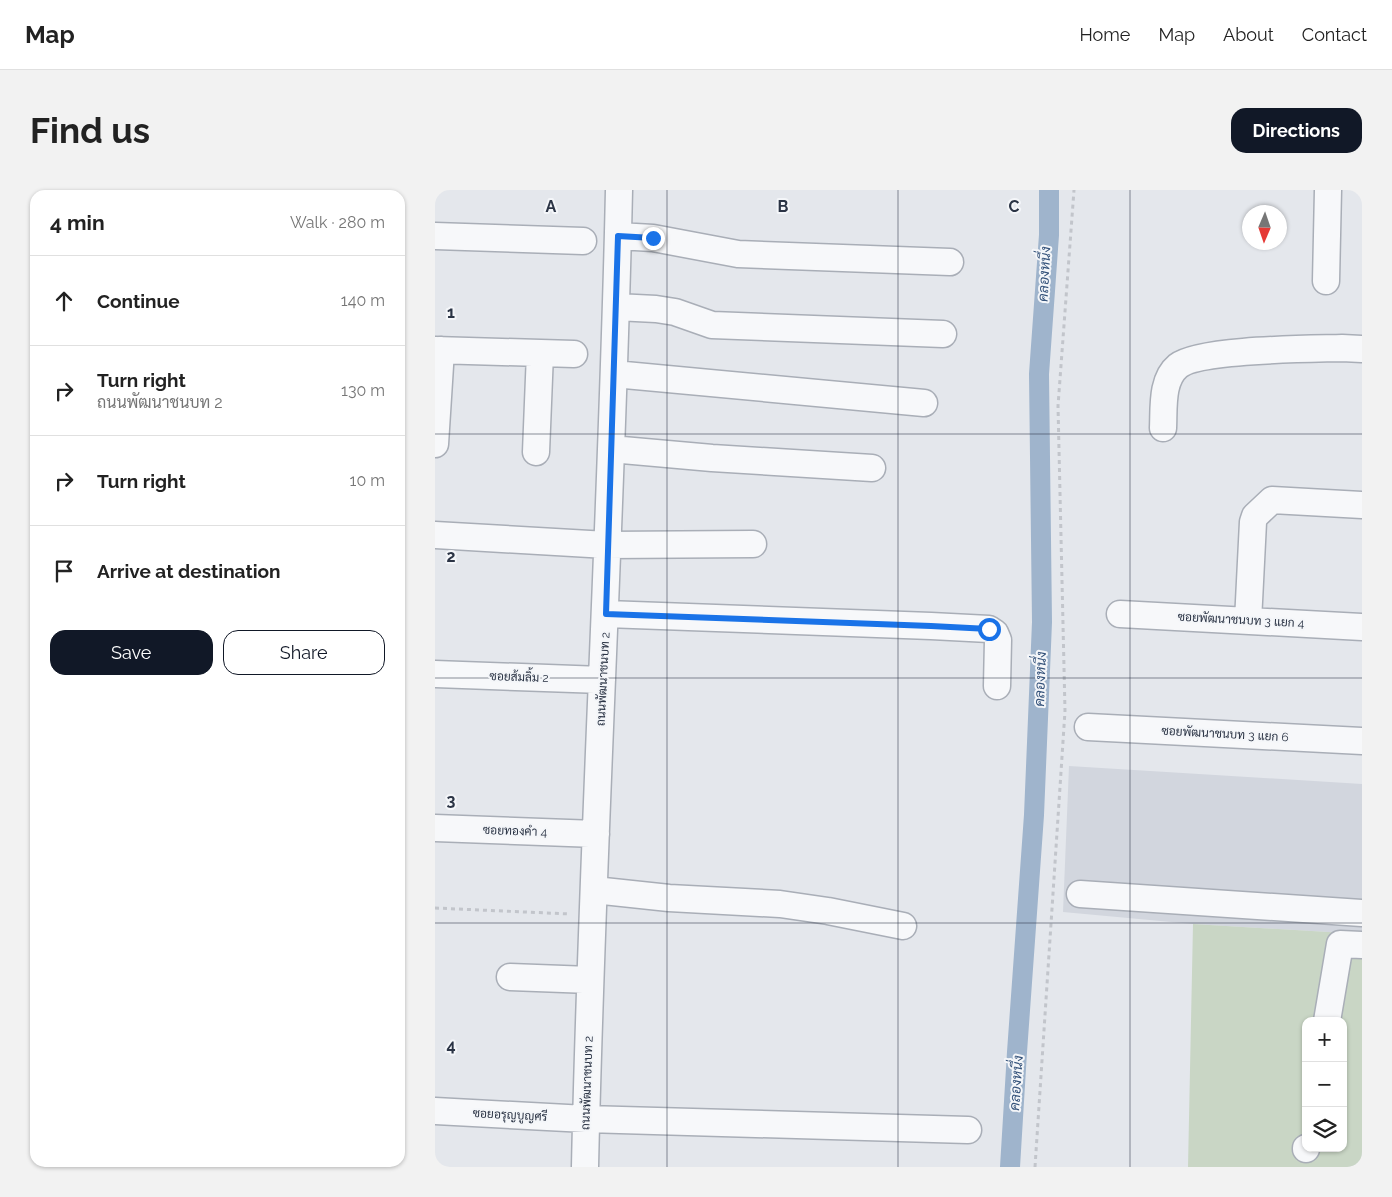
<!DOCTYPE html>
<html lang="en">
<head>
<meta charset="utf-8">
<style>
  body { margin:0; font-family:Raleway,Sarabun,sans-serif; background:#f2f2f2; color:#222 }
  .controls { position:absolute; right:15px; bottom:15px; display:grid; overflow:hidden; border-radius:10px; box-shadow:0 1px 4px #0004 }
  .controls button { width:45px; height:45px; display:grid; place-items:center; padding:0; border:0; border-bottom:1px solid #e0e0e0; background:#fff; color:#222; font:25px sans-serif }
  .compass { position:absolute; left:807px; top:15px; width:45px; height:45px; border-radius:50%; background:#fff; box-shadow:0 1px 4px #0004; rotate:182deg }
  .stop { position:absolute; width:15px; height:15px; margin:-11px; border:4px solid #1a73e8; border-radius:50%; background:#fff }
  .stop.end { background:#1a73e8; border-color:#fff; box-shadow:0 1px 5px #0008 }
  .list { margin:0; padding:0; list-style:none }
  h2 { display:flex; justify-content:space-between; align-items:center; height:65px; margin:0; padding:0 20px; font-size:21px }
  h2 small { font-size:16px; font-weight:400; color:#767676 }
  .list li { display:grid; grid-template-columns:32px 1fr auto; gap:15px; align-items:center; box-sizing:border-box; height:90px; padding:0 20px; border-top:1px solid #e0e0e0 }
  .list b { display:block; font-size:19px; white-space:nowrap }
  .list p { margin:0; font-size:16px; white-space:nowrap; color:#767676 }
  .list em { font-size:16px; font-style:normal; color:#767676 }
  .actions { display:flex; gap:10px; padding:15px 20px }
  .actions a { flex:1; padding:11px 0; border:1px solid #111827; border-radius:15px; text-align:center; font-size:18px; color:#111827 }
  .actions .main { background:#111827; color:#fff }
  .icon { flex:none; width:28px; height:28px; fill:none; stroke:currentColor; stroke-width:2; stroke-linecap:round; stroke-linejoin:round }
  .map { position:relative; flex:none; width:927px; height:977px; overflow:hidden; border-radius:15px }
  header { display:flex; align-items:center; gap:30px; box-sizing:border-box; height:70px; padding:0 25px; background:#fff; border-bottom:1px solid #e0e0e0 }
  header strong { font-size:24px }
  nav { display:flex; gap:28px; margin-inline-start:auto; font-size:18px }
  .intro { display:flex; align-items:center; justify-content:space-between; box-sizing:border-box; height:120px; padding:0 30px }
  h1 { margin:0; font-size:35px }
  .button { padding:12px 22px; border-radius:15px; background:#111827; color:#fff; font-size:18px; font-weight:700 }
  main { display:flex; gap:30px; padding:0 30px }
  aside { flex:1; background:#fff; border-radius:15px; box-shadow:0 1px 4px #0004 }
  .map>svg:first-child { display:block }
</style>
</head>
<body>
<header>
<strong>Map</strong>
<nav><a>Home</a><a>Map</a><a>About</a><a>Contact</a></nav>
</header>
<div class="intro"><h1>Find us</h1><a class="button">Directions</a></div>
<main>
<aside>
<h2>4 min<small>Walk · 280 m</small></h2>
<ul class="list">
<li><svg class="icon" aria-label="ahead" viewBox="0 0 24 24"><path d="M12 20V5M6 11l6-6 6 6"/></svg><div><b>Continue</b></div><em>140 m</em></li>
<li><svg class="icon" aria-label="right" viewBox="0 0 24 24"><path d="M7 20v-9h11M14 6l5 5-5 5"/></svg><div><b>Turn right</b><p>ถนนพัฒนาชนบท 2</p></div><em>130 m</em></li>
<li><svg class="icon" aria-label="right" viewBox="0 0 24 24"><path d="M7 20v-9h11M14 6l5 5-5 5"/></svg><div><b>Turn right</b></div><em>10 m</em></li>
<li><svg class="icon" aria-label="arrive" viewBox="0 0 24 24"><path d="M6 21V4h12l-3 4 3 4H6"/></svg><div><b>Arrive at destination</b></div></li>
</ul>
<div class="actions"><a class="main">Save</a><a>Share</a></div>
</aside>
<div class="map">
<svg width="927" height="977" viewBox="0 0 927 977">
  <rect width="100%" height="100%" fill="#e4e7ec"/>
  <path fill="#d2d6de" d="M634 576 927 594V744L758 734 628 722Z"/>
  <path fill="#c9d6c5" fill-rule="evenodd" d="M758 734 927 744V977H753ZM871 831H908V958H871Z"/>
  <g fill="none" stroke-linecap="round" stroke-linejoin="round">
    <path stroke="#9fb4cc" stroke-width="20" d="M575 977 582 862 599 625 607 432 604 184 614 45V0"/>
    <g stroke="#a9aeb7" stroke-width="29">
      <path id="minor" d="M0 46 148 51
        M183 46 218 48 303 64 515 72
        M891 91 893 0
        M181 117 221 119 240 122 277 135 508 144
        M0 160 139 164
        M179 184 489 213
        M728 238C729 218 726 190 743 176 764 159 875 159 907 158L927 159
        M0 254 6 160
        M176 259 277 268 437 278
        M101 262 105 163
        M0 345 172 355 318 354
        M171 424 496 436 554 439 560 443 563 450 562 496
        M685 424 927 437
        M813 431 818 332 820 326 837 310 927 315
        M0 484 167 490
        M653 537 927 551
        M0 638 161 644
        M159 700 234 708 345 714 393 721 468 736
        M645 704 927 723
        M75 787 155 790
        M892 831 905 754 927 755
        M0 921 151 929 533 940
        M871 959V958
        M150 977C157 651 177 326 184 0"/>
    </g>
    <path stroke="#c2c5cb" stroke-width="3" stroke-dasharray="4 4" stroke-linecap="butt" d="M0 718 135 724
      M600 977 630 521 623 216 639 0"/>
    <use href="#minor" stroke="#f7f8fa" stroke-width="26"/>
  </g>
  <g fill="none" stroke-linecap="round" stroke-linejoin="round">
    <path stroke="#1a73e8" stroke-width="6" d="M218 48 183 46 171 424 496 436 554 439"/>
  </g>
  <path fill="none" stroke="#2b3445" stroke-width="1" stroke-opacity="0.55" d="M232 0V977M463 0V977M695 0V977M0 244H927M0 488H927M0 733H927"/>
  <g text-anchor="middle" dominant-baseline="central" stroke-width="4" stroke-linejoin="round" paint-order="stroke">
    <g font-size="12" fill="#2b3445" stroke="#f4f6f9">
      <text transform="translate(806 430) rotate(3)">ซอยพัฒนาชนบท 3 แยก 4</text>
      <text transform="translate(84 487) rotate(2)">ซอยส้มลิ้ม 2</text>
      <text transform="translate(168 489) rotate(-87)">ถนนพัฒนาชนบท 2</text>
      <text transform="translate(790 544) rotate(3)">ซอยพัฒนาชนบท 3 แยก 6</text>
      <text transform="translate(80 641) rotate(2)">ซอยทองคำ 4</text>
      <text transform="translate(152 893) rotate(-88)">ถนนพัฒนาชนบท 2</text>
      <text transform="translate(75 925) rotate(3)">ซอยอรุญบูญศรี</text>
    </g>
    <g font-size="14" font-style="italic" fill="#34527a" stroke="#f4f6f9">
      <text transform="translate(609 84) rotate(-87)">คลองหนึ่ง</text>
      <text transform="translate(605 489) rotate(-88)">คลองหนึ่ง</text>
      <text transform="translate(581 893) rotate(-86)">คลองหนึ่ง</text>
    </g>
  </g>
  <g font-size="16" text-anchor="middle" font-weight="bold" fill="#2b3445" stroke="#f4f6f9" stroke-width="4" stroke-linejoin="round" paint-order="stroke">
    <text x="116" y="22">A</text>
    <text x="348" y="22">B</text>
    <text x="579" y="22">C</text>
    <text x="16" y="128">1</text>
    <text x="16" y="372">2</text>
    <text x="16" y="616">3</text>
    <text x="16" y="861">4</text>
  </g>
</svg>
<div class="controls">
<button>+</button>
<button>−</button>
<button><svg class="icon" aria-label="layers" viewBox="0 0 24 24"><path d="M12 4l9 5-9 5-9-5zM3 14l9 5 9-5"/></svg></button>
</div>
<svg class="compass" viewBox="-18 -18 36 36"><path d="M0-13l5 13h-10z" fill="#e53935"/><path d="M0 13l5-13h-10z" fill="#767676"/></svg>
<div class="stop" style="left:554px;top:439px"></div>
<div class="stop end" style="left:218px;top:48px"></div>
</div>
</main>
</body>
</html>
